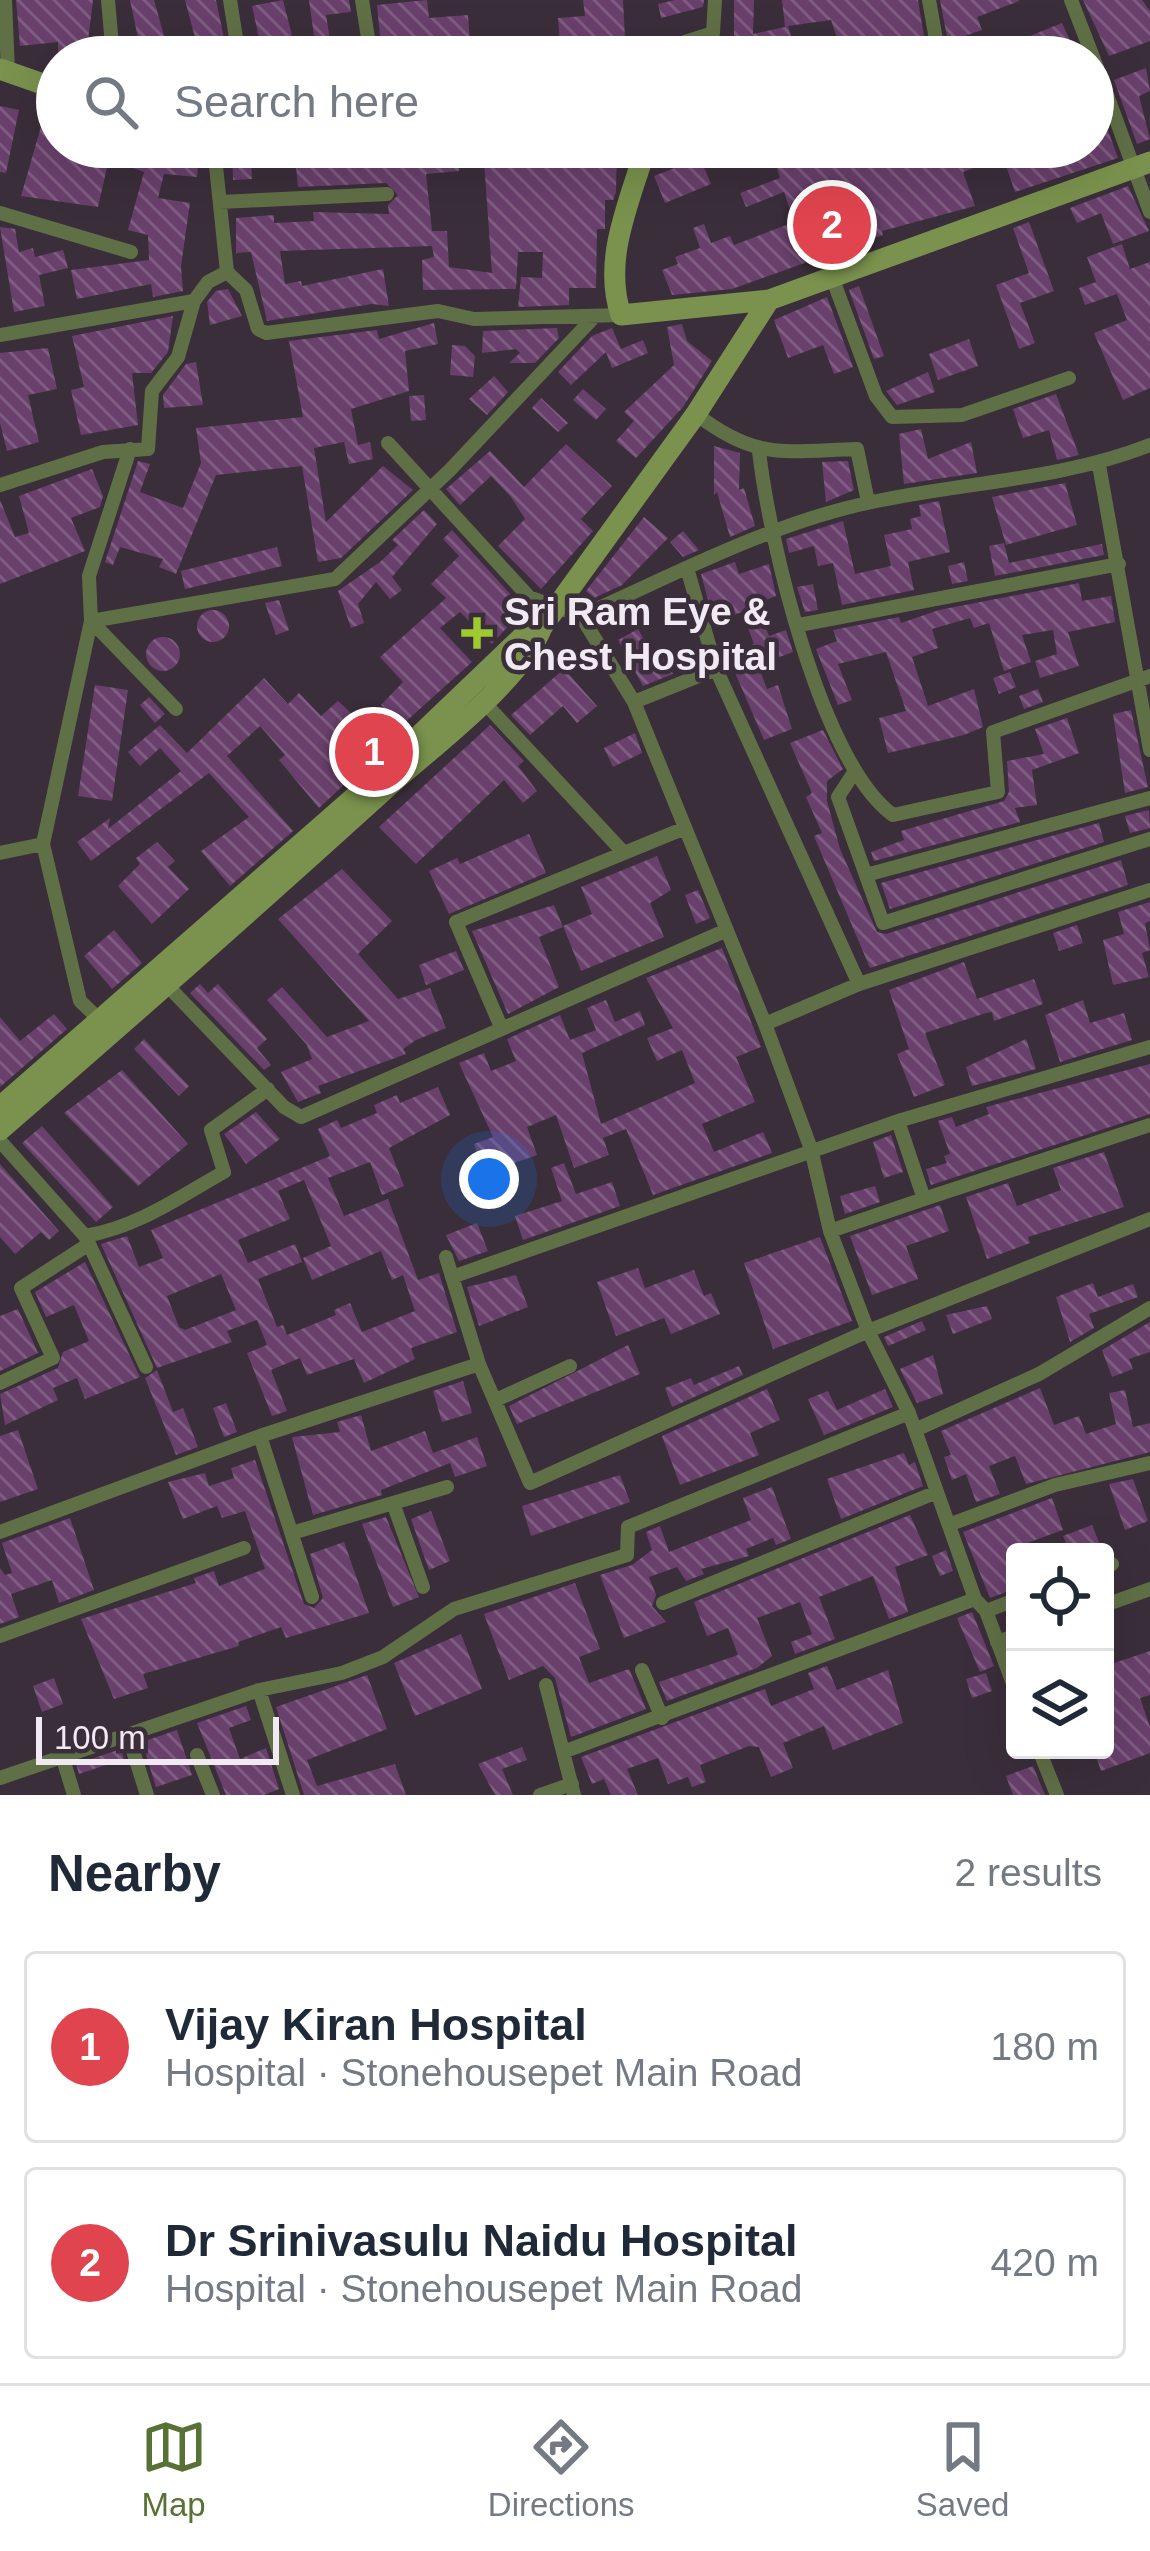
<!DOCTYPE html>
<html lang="en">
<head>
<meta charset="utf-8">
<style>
  body { margin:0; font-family:Arial,sans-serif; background:#f2f2f3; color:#1f2937 }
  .controls { position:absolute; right:36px; bottom:36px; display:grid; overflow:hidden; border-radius:12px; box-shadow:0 12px 48px #0002 }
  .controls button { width:108px; height:108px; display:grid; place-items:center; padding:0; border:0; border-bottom:3px solid #e0e1e3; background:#fff; color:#1f2937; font:60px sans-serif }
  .scale { position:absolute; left:36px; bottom:30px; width:243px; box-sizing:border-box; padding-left:12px; border:6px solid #f2eaf3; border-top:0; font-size:33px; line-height:42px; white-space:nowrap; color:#f2eaf3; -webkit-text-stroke:9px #3a2e3a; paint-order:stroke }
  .you { position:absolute; left:489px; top:1179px; width:42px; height:42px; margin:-30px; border:9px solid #fff; border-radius:50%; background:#1a73e8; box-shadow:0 0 0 18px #1a73e833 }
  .badge { display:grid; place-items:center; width:78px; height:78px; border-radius:50%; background:#587134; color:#fff; font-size:39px; font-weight:700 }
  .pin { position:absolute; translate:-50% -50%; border:6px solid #fff; box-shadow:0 3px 12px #0006 }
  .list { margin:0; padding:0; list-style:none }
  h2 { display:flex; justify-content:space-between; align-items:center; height:156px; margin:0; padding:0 48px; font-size:51px }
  h2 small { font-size:39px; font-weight:400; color:#747a83 }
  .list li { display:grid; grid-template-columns:78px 1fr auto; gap:36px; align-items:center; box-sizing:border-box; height:192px; margin:0 24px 24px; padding:0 24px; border:3px solid #e0e1e3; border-radius:12px }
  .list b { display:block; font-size:45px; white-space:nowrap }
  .list p { margin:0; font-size:39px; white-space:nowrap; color:#747a83 }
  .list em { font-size:39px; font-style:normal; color:#747a83 }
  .icon { flex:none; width:66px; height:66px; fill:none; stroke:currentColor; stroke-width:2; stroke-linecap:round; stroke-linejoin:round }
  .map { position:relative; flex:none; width:1150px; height:1795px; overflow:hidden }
  .search { position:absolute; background:#fff; box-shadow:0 12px 48px #0002; left:36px; right:36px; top:36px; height:132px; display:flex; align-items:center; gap:30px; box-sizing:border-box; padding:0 42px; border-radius:66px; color:#747a83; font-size:45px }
  .sheet { height:588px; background:#fff }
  nav { display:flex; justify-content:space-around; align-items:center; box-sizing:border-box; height:168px; border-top:3px solid #e0e1e3; background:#fff; font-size:33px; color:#747a83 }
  nav a { display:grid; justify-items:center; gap:6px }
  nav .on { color:#587134 }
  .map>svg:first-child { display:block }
</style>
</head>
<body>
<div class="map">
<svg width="1150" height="1795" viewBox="0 0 1150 1795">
  <defs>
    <pattern id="building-back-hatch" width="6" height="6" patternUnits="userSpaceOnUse" patternTransform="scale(3)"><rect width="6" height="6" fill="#69406c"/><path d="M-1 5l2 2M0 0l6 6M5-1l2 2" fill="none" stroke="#7f5c81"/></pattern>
  </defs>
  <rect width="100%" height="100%" fill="#3a2e3a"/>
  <path fill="url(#building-back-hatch)" fill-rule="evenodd" d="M16 0H93L86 57H58V42L20 46Z
    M130 0H154L170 57H142Z
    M185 0H216L228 57 200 56Z
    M283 0 296 51 263 57 252 6Z
    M309 0H349L351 12 326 15 333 57H317Z
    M427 0 429 18 468 15 471 57H382L377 5Z
    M583 0H623L626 57H561L558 18 585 16Z
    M675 0H704L703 7 661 18 658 4Z
    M734 0H754L753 34 785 27 782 0H918L924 37 872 57H808L839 44 831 20 788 26 797 57H734Z
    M940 0H1019V1L977 17 982 30 948 42Z
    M1083 0H1142L1150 11V41L1109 56Z
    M1062 23 1078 57H1017L1012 43Z
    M1146 68 1150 91 1139 96 1150 139 1137 144 1114 80Z
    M1097 100 1118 158 1015 192 1003 157 963 172 975 206 882 231 883 235 732 289 672 295 662 270 678 264 675 257 700 248 693 228 704 224 711 243 730 236 734 245 794 222 784 192 746 207 740 193 780 178 770 147H938V152L953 147H1093Z
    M48 102 57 104V147H164L199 153 197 177 164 174 158 198 190 203 181 266 183 291 153 297 151 284 77 299 71 270 149 260 148 235 128 230 144 172 109 159 98 207 21 196Z
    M0 106 19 110 6 173 0 172Z
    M232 147H291L292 155 251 161 252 179 233 180Z
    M294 147H367V152L458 147 459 171 426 174 432 231H447L449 267 492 273 483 147H524V155H556L617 147 616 192 613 200H605V229H597L596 288H569V305L518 307 521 277 542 278 543 252H518L516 289 423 290 422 260 434 257 432 246 280 251 285 284 301 281 302 286 383 269 389 306 372 304 267 321 251 252 236 253V218L274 215V223L314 221 313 212 389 214 388 205 398 195 386 183 298 187Z
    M700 158 711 184 665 203 654 176Z
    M1128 186 1149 231 1113 244 1101 213 1077 223 1070 208Z
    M1029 222 1054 291 1020 303 1035 343 1019 349 996 285 1029 273 1013 228Z
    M0 227 15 229 19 252 33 248 35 257 63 250 68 268 39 275 45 306 14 312Z
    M1122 244 1130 269 1150 262V388L1123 400 1094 333 1127 320 1117 294 1085 305 1079 288 1096 282 1087 257Z
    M859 286 884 356 874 359 849 290Z
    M228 289 242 316 210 325 207 302 216 291Z
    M827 297 853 367 834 374 823 345 788 358 774 320Z
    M173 316 168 352 151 373H132L138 425 81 435 71 390 84 387 72 336Z
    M434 323 438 344 405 351 409 391 351 409 358 445 370 442 373 459 349 464 344 442 314 448 326 522 383 466 413 490 341 558 318 562 302 466 216 475 176 574 159 567 163 559 120 547 113 565 105 562 138 461 150 464 140 492 183 508 201 463 196 428 303 417 289 341 377 330 379 339Z
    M682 324 687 341 712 361 683 407 636 458 616 441 634 421 624 412 674 365 667 327Z
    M557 328 559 338 535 363H509L520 353 516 349 482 353 483 331Z
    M612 328 621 349 643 340 648 353 612 368 606 352 571 385 558 372 592 336Z
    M969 339 978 366 938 380 929 354Z
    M452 345 465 346 475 356 473 377 450 375Z
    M48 348 57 389 28 395 39 442 7 451 0 423V353Z
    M196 362 203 405 164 408 163 395 186 364Z
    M928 372 935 392 897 405 886 391Z
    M494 376 508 392 487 415 469 399Z
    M583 389 606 409 596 420 573 400Z
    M1056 394 1079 455 1057 460 1049 430 1023 438 1013 409Z
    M424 395 426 420 411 421 409 396Z
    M541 398 568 423 558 432 532 408Z
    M921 429 928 459 971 442 977 473 904 484 899 434Z
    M566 444 612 486 581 519 593 531 541 589 498 546 525 519 511 497 491 476 460 505 446 489 490 451 524 487Z
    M714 446 740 453 739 490 744 488 755 526 730 537 717 492 714 495Z
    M848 461 854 490 826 502 822 462Z
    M92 469 103 496 100 507 71 518 85 551 0 584V500L15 537 29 533 19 496Z
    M1065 483 1077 525 1006 545 992 497Z
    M939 501 950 552 908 562 914 590 842 605 833 563 818 566 814 546 789 553 786 539 843 521 855 574 891 566 884 535 912 529 910 519 921 516 919 505Z
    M424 510 437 524 392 577 402 590 390 599 376 582 358 604 364 623 351 628 338 591 380 562 398 545 392 540Z
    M644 517 668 538 622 585 594 598 586 591Z
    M452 530 524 609 492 644 460 612 440 628 472 662 402 725 381 705 403 682 380 657 446 598 431 584 459 556 443 539Z
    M683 531 699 550 683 557 670 542Z
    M1004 543 1009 563 1102 544 1104 555 995 576 989 546Z
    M277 547 282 566 185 589 181 571Z
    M735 562 739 574 769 564 776 596 756 604 769 636 786 630 793 652 758 665 767 689 778 685 792 729 764 740 727 654 754 644 742 612 714 622 701 574Z
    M964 562 968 581 952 584 948 566Z
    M1079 583 1082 601 1111 596 1115 622 1068 632 1079 666 1040 678 1035 661 1057 654 1053 630 1022 635 1031 662 1004 671 989 623 974 628 970 618 932 629 938 648 912 657 928 706 974 689 983 727 964 735 888 753 879 718 906 711 886 652 838 664 852 700 838 705 816 649 837 641 833 630 899 617 901 623 939 610Z
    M813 584 818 610 805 612 797 587Z
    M279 600 289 630 276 635 265 603Z
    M197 626a16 16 0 1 1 32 0a16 16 0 1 1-32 0Z
    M638 629 652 654 661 650 673 674 643 686 618 640Z
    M146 654a17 17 0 1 1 34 0a17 17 0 1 1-34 0Z
    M564 669 597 706 577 723 563 706 530 735 511 715Z
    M1010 672 1016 687 999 694 993 678Z
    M264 678 288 704 299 693 321 716 338 701 386 746 319 808 279 760 285 755 260 726 227 756 293 831 230 886 201 851 249 817 209 773 91 861 77 842 110 818 108 829 181 771 160 748 140 766 128 752 160 725 187 753Z
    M95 685 128 690 112 801 78 796Z
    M1038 689 1043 702 1024 709 1019 696Z
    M149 697 165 714 155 723 140 705Z
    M1131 710 1148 787 1125 793 1113 714Z
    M1067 718 1079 753 1032 770 1037 805 1015 808 1020 822 874 861 871 852 904 840 901 831 1004 801 1009 792 1007 761 1044 754 1035 729Z
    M490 725 524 761 518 766 537 791 523 803 504 780 416 864 379 827Z
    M823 730 843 769 827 781V801L840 849 877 932 886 934 1121 860 1128 885 870 968 814 836 822 833 806 797 812 793 790 743Z
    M635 733 642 753 613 767 604 748Z
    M1149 810 1150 828 1130 833 1125 816Z
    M1099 823 1104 842 890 909 881 883Z
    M529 834 546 873 449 914 429 871 457 858 460 864Z
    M157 842 175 861 168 867 189 889 152 924 118 886 140 864 136 858Z
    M657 856 671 890 650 903 664 937 581 971 563 926 592 914 581 887Z
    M342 869 392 921 358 954 398 999 430 988 446 1028 416 1040 403 1049 406 1054 318 1086 321 1093 298 1102 281 1072 312 1059 307 1045 267 1000 282 987 327 1037 369 1021 278 919Z
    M698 890 710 918 696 924 685 895Z
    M1150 902V921L1145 923 1150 950 1142 953 1149 977 1113 985 1103 940 1124 934 1118 912Z
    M554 905 563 927 539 937 559 987 508 1014 472 931Z
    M1077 925 1083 943 1059 951 1053 933Z
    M114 930 142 963 112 989 84 956Z
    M722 948 761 1047 736 1057 755 1102 702 1124 714 1152 763 1132 772 1153 653 1195 626 1129 603 1138 609 1155 574 1168 556 1115 527 1127 537 1155 485 1173 474 1144 493 1137 459 1063 484 1053 491 1071 516 1061 507 1039 560 1015 570 1040 596 1030 587 1008 606 1000 615 1022 640 1011 645 1025 582 1053 601 1124 650 1103 695 1083 682 1050 657 1061 647 1038 673 1028 646 978Z
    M456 951 464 970 426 985 419 965Z
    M964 962 977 999 1034 979 1043 1004 994 1021 992 1012 986 1013 925 1033 945 1085 914 1097 897 1054 909 1049 889 990Z
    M200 984 208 993 218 984 267 1039 257 1048 271 1065 264 1070 190 993Z
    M1083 1000 1090 1023 1124 1013 1132 1040 1060 1062 1045 1015Z
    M54 1014 67 1029 0 1087V1017L20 1041Z
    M144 1039 189 1086 179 1096 134 1049Z
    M1026 1039 1036 1069 972 1086 966 1067Z
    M1150 1064V1114L931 1185 926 1169 947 1163 944 1156 950 1154 938 1121 952 1117 956 1127 989 1114 986 1107Z
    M122 1070 188 1144 138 1186 64 1113Z
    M438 1087 450 1115 389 1148 404 1186 382 1195 370 1162 328 1178 344 1216 388 1199 418 1280 439 1273 457 1332 411 1348 415 1359 364 1383 354 1359 307 1375 300 1358 271 1370 287 1411 272 1416 247 1353 267 1345 257 1320 227 1331 232 1342 157 1368 101 1244 127 1236 139 1267 163 1258 151 1230 330 1156 318 1129 337 1120 341 1128 377 1113 374 1105 397 1095 400 1103ZM304 1180 331 1246 303 1258 312 1280 381 1251 392 1280 403 1275 415 1311 362 1332 350 1303 334 1310 336 1315 287 1335 283 1325 277 1327 258 1279 302 1262 295 1244 248 1263 238 1240 290 1219 278 1191ZM221 1274 236 1310 185 1330 179 1327 167 1296Z
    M256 1112 280 1139 246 1164 224 1134Z
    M42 1126 113 1207 96 1222 22 1143Z
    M891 1135 903 1172 884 1178 873 1142Z
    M1104 1152 1124 1207 1028 1237 1030 1243 987 1259 966 1197 1008 1183 1017 1206 1061 1190 1053 1168Z
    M564 1163 576 1194 612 1182 620 1206 523 1240 515 1216 562 1201 551 1168Z
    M0 1164 59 1231 49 1240 41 1232 15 1254 0 1237Z
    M875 1186 880 1202 845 1214 840 1196Z
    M940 1205 949 1231 906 1246 918 1279 872 1295 850 1236Z
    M477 1223 488 1251 459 1261 446 1235Z
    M820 1237 852 1321 773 1349 744 1263Z
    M85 1262 140 1377 85 1399 77 1378 53 1388 58 1400 5 1425 0 1394 58 1368 63 1352 89 1341 74 1305 46 1317 35 1292Z
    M638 1268 645 1288 694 1270 704 1296 711 1293 720 1314 671 1334 664 1318 616 1336 597 1282Z
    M516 1275 528 1307 479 1326 467 1287Z
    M1093 1283 1098 1297 1133 1284 1138 1297 1089 1314 1094 1328 1070 1342 1056 1297Z
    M987 1306 992 1319 953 1334 946 1315Z
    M18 1309 38 1353 0 1371V1316Z
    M922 1321 926 1330 888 1346 884 1337Z
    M1150 1322V1352L1129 1359 1133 1369 1112 1377 1102 1350Z
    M628 1345 640 1374 517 1424 509 1406Z
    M933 1355 943 1394 917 1403 900 1369Z
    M739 1366 743 1375 672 1407 665 1388 691 1378 694 1385Z
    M157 1370 173 1412 183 1408 198 1447 176 1455 145 1378Z
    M463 1381 472 1413 442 1422 433 1391Z
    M1040 1388 1054 1425 1079 1416 1086 1434 1116 1424 1109 1393 1125 1390 1133 1427 1150 1423V1452L1026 1484 1015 1456 989 1466 1000 1494 976 1502 966 1474 952 1480 944 1457 951 1455 941 1431Z
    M767 1389 780 1420 750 1433 759 1455 680 1485 662 1436Z
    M885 1389 893 1407 824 1435 808 1399 828 1391 837 1410Z
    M226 1403 237 1432 224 1437 213 1408Z
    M361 1415 371 1451 425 1431 433 1453 477 1437 487 1466 455 1477 450 1463 381 1490 382 1495 313 1515 292 1437 340 1432 337 1422Z
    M18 1430 38 1489 0 1502V1436Z
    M904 1453 909 1465 915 1462 923 1486 841 1519 827 1479Z
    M255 1460 304 1604 314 1608 323 1598 310 1554 344 1542 369 1613 286 1638 281 1627 238 1642 239 1646 143 1674 148 1688 114 1699 81 1619 196 1583 194 1578 214 1571 219 1586 265 1569 245 1511 222 1518 217 1506 183 1519 168 1482 205 1473 209 1486 234 1478 231 1468Z
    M620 1475 630 1502 531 1536 522 1506Z
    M1133 1479 1148 1521 1125 1530 1109 1484Z
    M772 1487 791 1539 776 1545 773 1538 746 1549 749 1556 701 1569 704 1574 686 1581 677 1567 649 1577 656 1595 652 1606 666 1622 624 1638 600 1575 632 1565 652 1550 646 1532 660 1526 669 1552 751 1520 743 1498Z
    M1052 1498 1063 1530 1027 1543 1031 1552H1015V1589L990 1598 963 1532Z
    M431 1511 450 1561 429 1570 411 1519Z
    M910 1515 928 1555 895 1567 908 1612 889 1619 873 1576 819 1597 835 1639 795 1654 791 1642 812 1634 800 1602 757 1618 772 1656 757 1668 667 1701 659 1682 738 1655 728 1628 707 1636 694 1602Z
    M386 1517 419 1597 393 1607 362 1524Z
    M70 1518 94 1590 59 1603 52 1580 11 1594 19 1617 0 1624V1568L5 1575 12 1573 2 1543Z
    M1092 1525 1103 1552H1070L1063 1536Z
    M946 1550 953 1571 940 1576 932 1556Z
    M575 1583 600 1649 579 1657 589 1683 629 1669 646 1709 571 1737 555 1678 543 1666 509 1680 484 1614Z
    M972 1612 994 1666 980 1672 957 1618Z
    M461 1634 482 1689 415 1716 394 1663Z
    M1150 1651V1695L1140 1698 1150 1727V1753L1101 1771 1094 1750H1105V1666Z
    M827 1666 837 1690 888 1670 903 1723 833 1750 824 1726 783 1743 793 1768 771 1777 759 1747 749 1746 700 1765 706 1782 692 1787 688 1777 668 1784 658 1758 627 1769 638 1795H611L604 1779 592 1784 581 1757 765 1689 771 1706 814 1689 808 1673Z
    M986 1673 992 1691 972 1698 966 1679Z
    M367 1675 387 1729 307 1760 317 1786 395 1764 406 1795H304L276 1707Z
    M54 1678 63 1704 42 1712 33 1686Z
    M246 1706 251 1720 229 1728 240 1759 266 1748 279 1789 264 1795H226L197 1723Z
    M177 1730 192 1775 156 1787 142 1742Z
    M522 1747 527 1760 502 1769 513 1795H495L478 1764Z
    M121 1749 124 1759 79 1774 76 1764Z
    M1033 1766 1045 1795H1013L1006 1776Z"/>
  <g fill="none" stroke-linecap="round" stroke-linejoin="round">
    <path stroke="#607046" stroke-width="14" d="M5 0 8 72
      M108 0 113 57
      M230 0 239 57
      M362 0 371 57
      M1071 0 1093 57
      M681 57 685 42 713 33 715 0
      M901 57 937 45 929 0
      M1093 57 1150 212
      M220 202 387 194
      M0 213 131 252
      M227 272 246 290 258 329 266 333 438 311 474 319 621 315
      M832 277 876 396 892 417 962 415 1069 378
      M0 335 194 301
      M696 414C757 461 785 451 857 449L868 502
      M388 443 529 597 581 616C674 575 771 523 872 502 965 482 1061 480 1150 445
      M759 451C769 540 821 763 893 815L998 792 993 732 1150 676
      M1099 465 1150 750
      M0 485 103 452 148 449 152 391 178 357 194 301 208 282 227 272 214 147
      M581 616 634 702 765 1024 811 1149 830 1231 868 1331 909 1413 975 1599
      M799 625 1119 564
      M716 669 859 984 1150 890
      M482 700 624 853
      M634 702 716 669 687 568
      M176 709 91 621 335 579 450 470 595 316
      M853 774 838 797 883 923 1150 839
      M0 853 43 844
      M866 875 1150 798
      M162 980 284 1107 301 1117 727 930
      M102 1022 80 1001 43 844 91 621 89 576 130 449
      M765 1024 859 984
      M501 1027 456 922 685 828
      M898 1121 924 1199 1150 1125
      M0 1141 85 1236C138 1227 179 1197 224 1172L211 1130 268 1089
      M830 1231 924 1199
      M89 1244 146 1367
      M446 1257 479 1364 530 1483 868 1331 1150 1219
      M452 1277 898 1121 1150 1047
      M0 1383 53 1358 21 1288 89 1244 85 1236
      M496 1400 570 1366
      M915 1430 1039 1374 1150 1308
      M260 1436 312 1597
      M393 1503 423 1587
      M951 1524 1055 1485 1150 1463
      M0 1532 260 1436 479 1364
      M292 1533 447 1487
      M1105 1566 1112 1564
      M663 1603 937 1492
      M1105 1605 1150 1589
      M986 1611 1015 1600
      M0 1636 244 1548
      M997 1642 1015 1636
      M642 1670 662 1718
      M546 1685 574 1795
      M259 1690 293 1795
      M129 1738 147 1795
      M1039 1750 1057 1795
      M563 1752 975 1599 986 1611 1015 1689
      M197 1755 213 1795
      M63 1759 74 1795
      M0 1778 259 1690 342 1673 383 1657 454 1609 627 1555 628 1527 909 1413
      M540 1795 572 1784"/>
    <path stroke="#7a924d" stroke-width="21" d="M0 69 57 89
      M646 147C630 201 602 259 621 315L769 300 1150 162
      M0 1107 358 794 521 638 542 627 696 414 769 300
      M0 1130C132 1016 262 901 391 784 436 744 520 682 542 627"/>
  </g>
  <path fill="#9dca30" stroke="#3a2e3a" stroke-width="4.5" d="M471 615h12v12h12v12h-12v12h-12v-12h-12v-12h12z"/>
  <g text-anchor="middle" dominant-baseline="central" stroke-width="9" stroke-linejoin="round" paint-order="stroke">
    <g font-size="39" font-weight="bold" fill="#f2eaf3" stroke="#3a2e3a" text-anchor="start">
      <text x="504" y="611">Sri Ram Eye &amp;<tspan x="504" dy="45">Chest Hospital</tspan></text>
    </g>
  </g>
</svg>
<div class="controls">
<button><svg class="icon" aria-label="locate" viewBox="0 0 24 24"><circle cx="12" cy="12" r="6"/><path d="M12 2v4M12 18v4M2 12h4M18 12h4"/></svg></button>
<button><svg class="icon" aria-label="layers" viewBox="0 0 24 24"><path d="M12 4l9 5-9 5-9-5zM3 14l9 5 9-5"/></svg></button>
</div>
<div class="scale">100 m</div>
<div class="you"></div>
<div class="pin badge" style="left:374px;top:752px;background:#e0444e">1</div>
<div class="pin badge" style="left:832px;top:225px;background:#e0444e">2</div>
<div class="search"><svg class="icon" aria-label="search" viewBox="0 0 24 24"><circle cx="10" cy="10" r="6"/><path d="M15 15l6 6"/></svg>Search here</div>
</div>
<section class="sheet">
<h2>Nearby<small>2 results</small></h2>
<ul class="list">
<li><span class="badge" style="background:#e0444e">1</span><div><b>Vijay Kiran Hospital</b><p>Hospital · Stonehousepet Main Road</p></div><em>180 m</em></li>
<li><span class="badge" style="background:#e0444e">2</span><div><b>Dr Srinivasulu Naidu Hospital</b><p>Hospital · Stonehousepet Main Road</p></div><em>420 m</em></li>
</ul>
</section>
<nav>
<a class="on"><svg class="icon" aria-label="map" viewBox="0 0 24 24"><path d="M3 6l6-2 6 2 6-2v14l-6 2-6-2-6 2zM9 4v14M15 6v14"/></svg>Map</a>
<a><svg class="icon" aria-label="directions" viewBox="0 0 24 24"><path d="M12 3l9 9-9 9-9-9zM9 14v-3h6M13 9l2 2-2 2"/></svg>Directions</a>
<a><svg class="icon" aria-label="saved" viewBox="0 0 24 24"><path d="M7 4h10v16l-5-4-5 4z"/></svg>Saved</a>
</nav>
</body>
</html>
